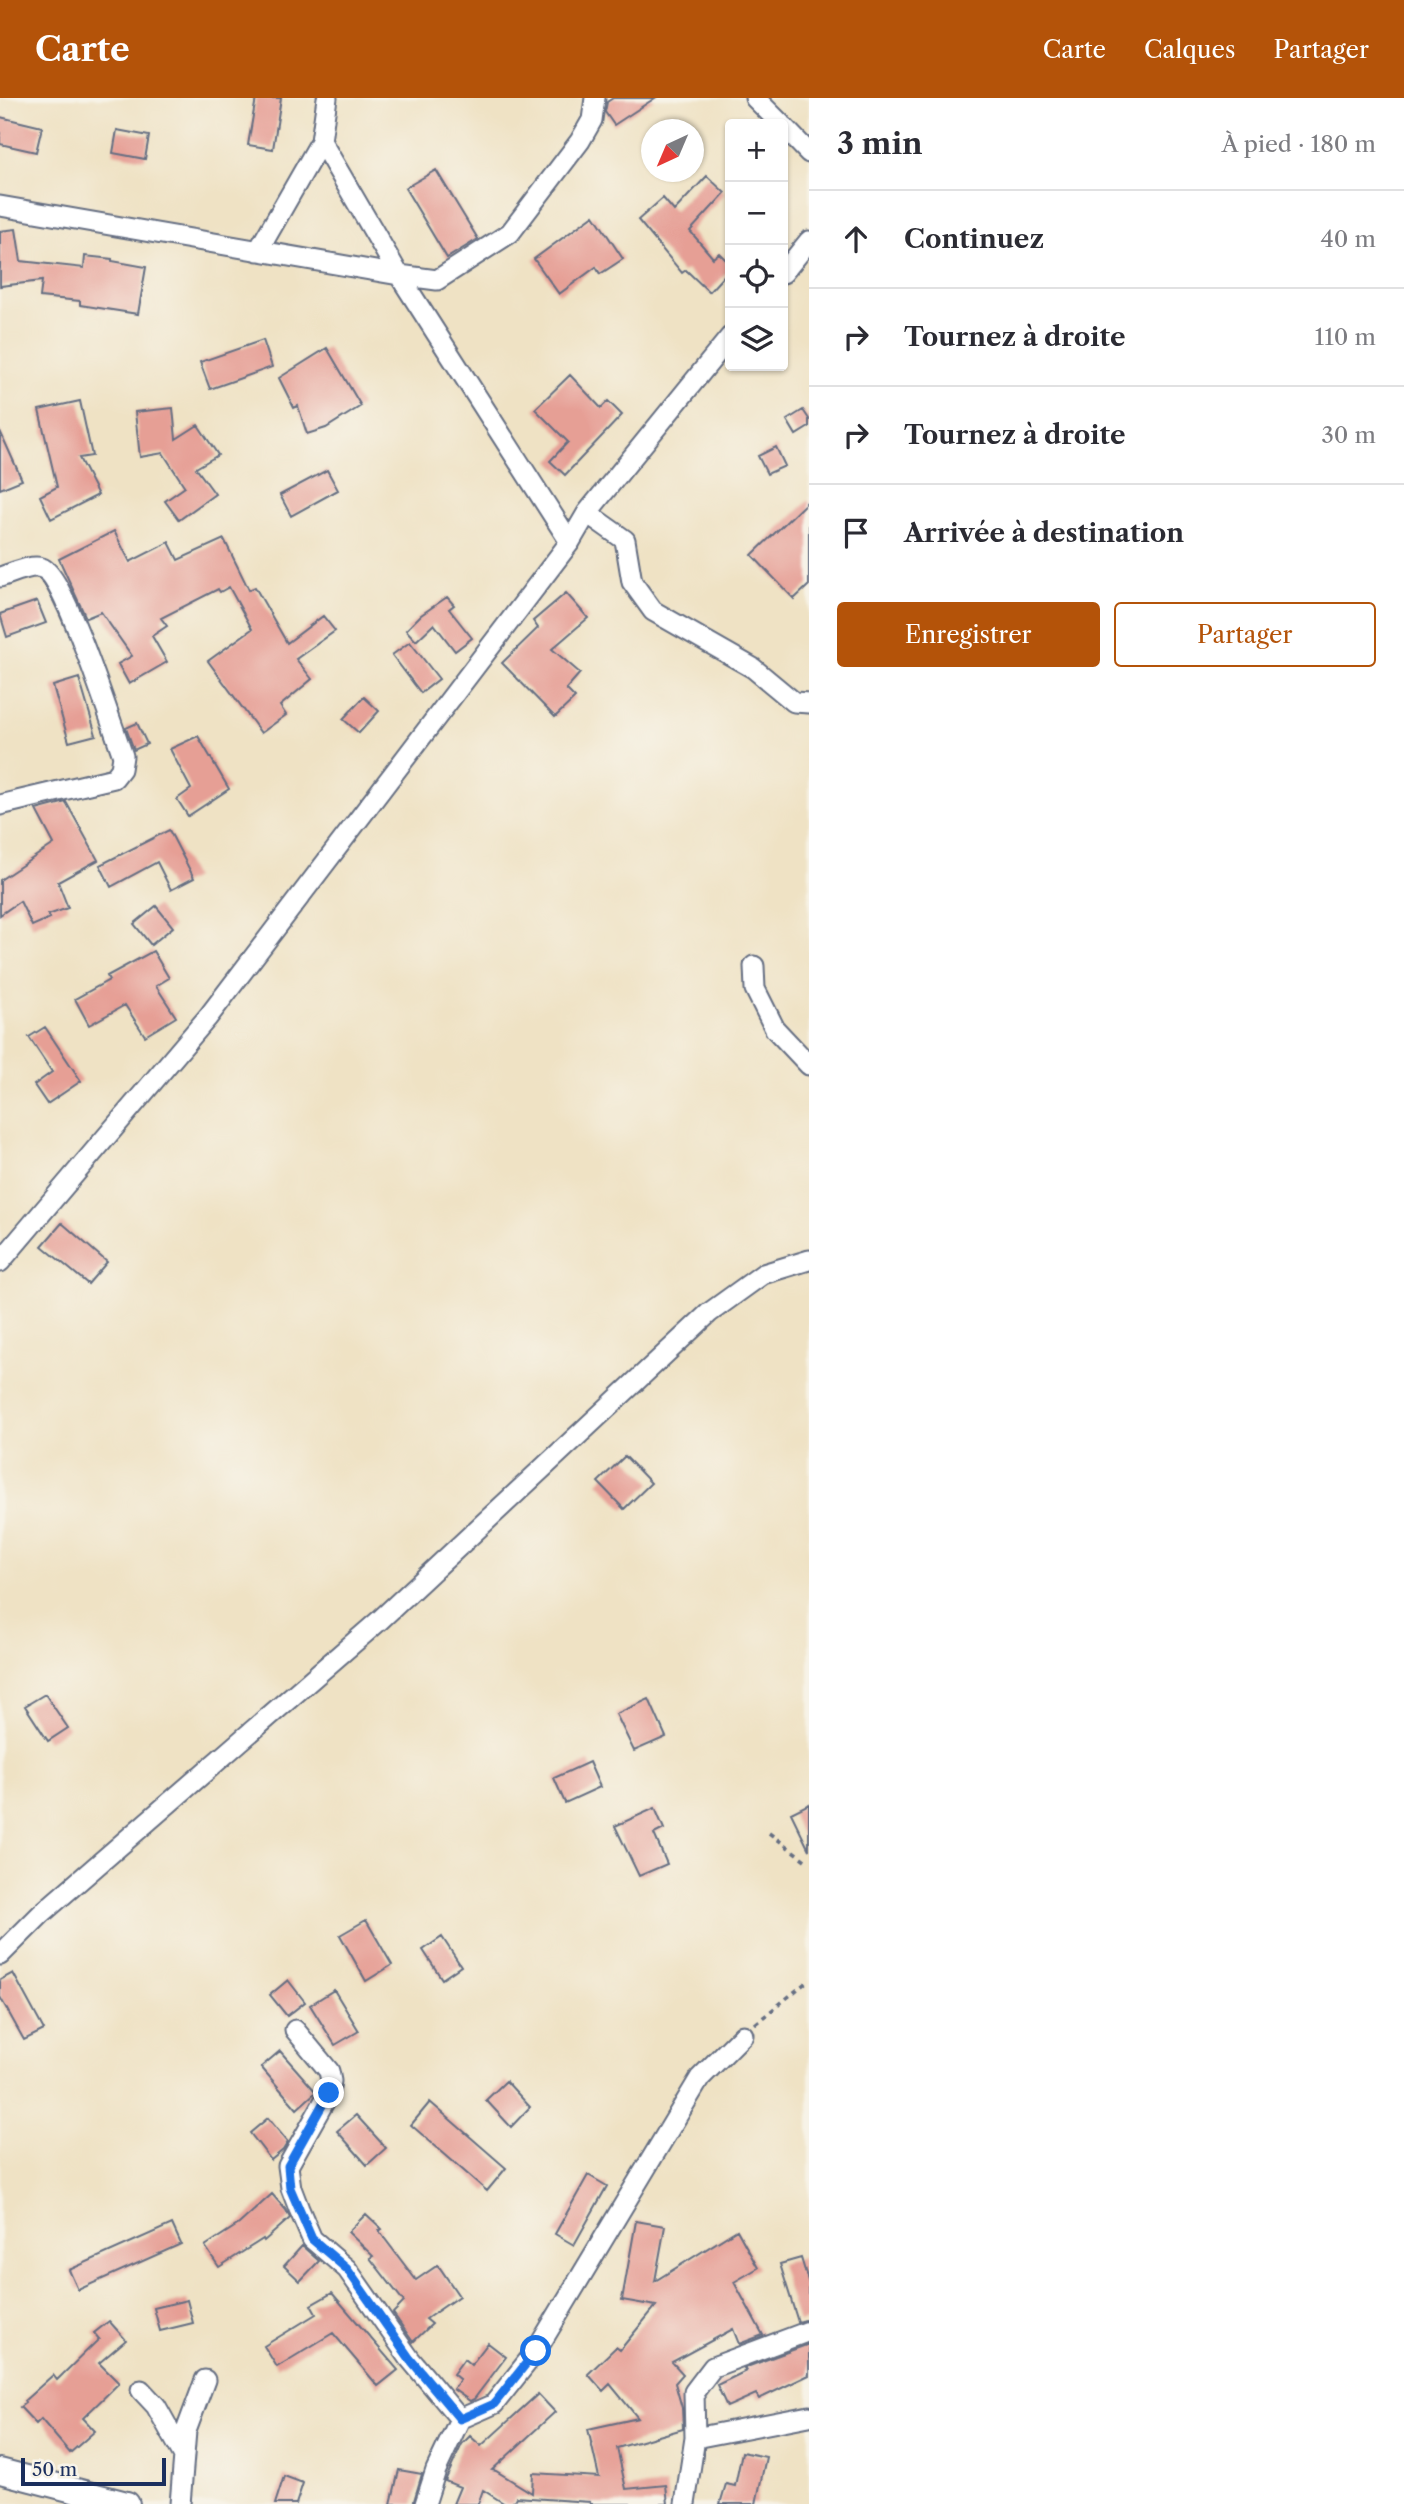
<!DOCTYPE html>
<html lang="fr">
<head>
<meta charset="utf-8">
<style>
  body { margin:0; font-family:"Libre Caslon Text",serif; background:#f7f7f7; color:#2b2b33 }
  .controls { position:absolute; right:21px; top:21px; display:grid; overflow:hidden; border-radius:7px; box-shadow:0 2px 5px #0004 }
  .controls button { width:63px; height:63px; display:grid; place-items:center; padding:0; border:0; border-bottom:2px solid #e1e1e2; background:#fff; color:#2b2b33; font:35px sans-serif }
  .compass { position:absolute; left:641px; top:21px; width:63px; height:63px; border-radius:50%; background:#fff; box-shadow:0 2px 5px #0004; rotate:224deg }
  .scale { position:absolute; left:21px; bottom:18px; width:145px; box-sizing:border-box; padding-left:7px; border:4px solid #1b2f5e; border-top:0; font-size:19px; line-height:24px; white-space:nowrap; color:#1b2f5e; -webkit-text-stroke:5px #f7f3e8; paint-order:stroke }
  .stop { position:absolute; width:21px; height:21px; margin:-16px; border:5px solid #1a73e8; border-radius:50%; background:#fff }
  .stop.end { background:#1a73e8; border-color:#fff; box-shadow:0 2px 7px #0008 }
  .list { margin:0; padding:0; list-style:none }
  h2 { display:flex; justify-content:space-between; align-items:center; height:91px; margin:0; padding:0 28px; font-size:30px }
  h2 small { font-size:23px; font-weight:400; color:#7c7c81 }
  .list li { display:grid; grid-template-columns:46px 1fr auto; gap:21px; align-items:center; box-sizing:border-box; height:98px; padding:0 28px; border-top:2px solid #e1e1e2 }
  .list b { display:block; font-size:26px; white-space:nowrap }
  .list em { font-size:23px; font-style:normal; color:#7c7c81 }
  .actions { display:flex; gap:14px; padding:21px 28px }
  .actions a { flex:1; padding:16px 0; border:2px solid #b45309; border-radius:7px; text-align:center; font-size:24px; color:#b45309 }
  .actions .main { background:#b45309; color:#fff }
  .icon { flex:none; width:38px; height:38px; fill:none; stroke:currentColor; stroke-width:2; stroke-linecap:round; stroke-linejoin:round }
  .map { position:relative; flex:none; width:809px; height:2406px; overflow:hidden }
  header { display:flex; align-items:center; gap:42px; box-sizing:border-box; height:98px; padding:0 35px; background:#b45309; color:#fff }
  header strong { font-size:33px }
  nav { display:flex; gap:38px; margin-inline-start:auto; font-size:24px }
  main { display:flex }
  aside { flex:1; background:#fff }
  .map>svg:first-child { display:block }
</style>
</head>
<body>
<header>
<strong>Carte</strong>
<nav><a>Carte</a><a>Calques</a><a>Partager</a></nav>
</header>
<main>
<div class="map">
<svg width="809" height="2406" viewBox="0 0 809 2406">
  <rect width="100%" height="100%" fill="#f7f3e8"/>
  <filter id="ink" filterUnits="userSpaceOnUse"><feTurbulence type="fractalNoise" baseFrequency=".0143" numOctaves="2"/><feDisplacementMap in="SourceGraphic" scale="14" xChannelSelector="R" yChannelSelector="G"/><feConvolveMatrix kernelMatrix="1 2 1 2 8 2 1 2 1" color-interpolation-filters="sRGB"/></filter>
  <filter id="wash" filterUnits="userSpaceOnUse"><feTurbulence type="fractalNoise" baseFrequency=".00686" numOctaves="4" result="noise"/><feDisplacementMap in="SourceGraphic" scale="28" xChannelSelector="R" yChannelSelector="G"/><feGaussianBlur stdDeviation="1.57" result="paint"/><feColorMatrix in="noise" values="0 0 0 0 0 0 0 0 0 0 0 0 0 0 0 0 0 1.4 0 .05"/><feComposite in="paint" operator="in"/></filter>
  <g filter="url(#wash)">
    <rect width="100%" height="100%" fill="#efe2c4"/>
    <g id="blocks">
      <path fill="#e69f95" d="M256 0H281L273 51 248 47Z
        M613 0H655L614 27 605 14 607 4Z
        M0 19 42 29 36 54 0 46Z
        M117 32 149 38 145 61 113 55Z
        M436 72 478 141 447 160 405 90Z
        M707 78 725 95 690 133 713 160 719 155 730 166V171L709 194 686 172 682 175 638 122 663 100 674 113Z
        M594 117 623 161 600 176 596 169 559 196 534 161Z
        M16 131 21 163 84 170 85 158 112 161V163L146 169 138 216 80 207V203L40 199 42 183 0 188V133Z
        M263 242 272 269 210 291 200 264Z
        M327 250 361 308 326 330 307 336 298 308 294 310 279 280Z
        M570 277 601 310 608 303 622 317 565 377 550 363 568 344 535 311Z
        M80 303 92 358 79 360 98 397 51 421 40 398 57 389 39 312Z
        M173 310 176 341 198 327 218 357 196 370 215 396 179 422 165 403 185 389 163 355 140 359 135 314Z
        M803 312 809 321V329L796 337 787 322Z
        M0 333 22 382 0 391Z
        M776 349 785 368 767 376 758 358Z
        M327 372 338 392 291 418 280 397Z
        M809 402V487L794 501 752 457Z
        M114 433 130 464 169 444 178 462 224 441 249 492 255 489 287 545 323 518 335 533 296 561 312 581 280 608 286 617 261 635 208 563 252 531 229 489 220 494 218 491 161 520 167 528 152 538 167 564 129 586 118 566 132 558 101 514 86 520 59 461Z
        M566 495 588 520 552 551 580 575 566 591 575 600 555 619 502 565 538 530 533 523Z
        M447 499 454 507 449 511 472 540 455 553 434 526 416 543 406 532 421 517Z
        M37 503 46 525 7 539 0 516Z
        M410 544 439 581 421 595 392 557Z
        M79 580 96 637 69 644 53 588Z
        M364 599 379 613 359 635 343 621Z
        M137 625 147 646 134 652 126 630Z
        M198 638 229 691 188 718 177 701 191 691 170 651Z
        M66 704 98 762 58 784 68 810 48 817 50 820 32 828 20 803 0 817V782L54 746 36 712Z
        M169 732 194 780 171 792 157 764 111 789 100 767Z
        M156 808 173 829 151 847 134 826Z
        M153 853 169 880 156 888 176 919 145 938 125 907 89 927 75 901 109 882 107 878Z
        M45 929 81 983 47 1006 34 987 52 974 29 939Z
        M62 1125 107 1164 88 1186 42 1148Z
        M625 1358 651 1385 624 1411 598 1384Z
        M45 1596 68 1630 48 1643 25 1608Z
        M649 1601 666 1639 634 1653 616 1616Z
        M589 1664 600 1689 565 1705 554 1680Z
        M809 1706V1752L791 1715Z
        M655 1710 664 1731 654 1736 667 1766 639 1778 615 1728Z
        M366 1822 392 1867 366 1883 340 1837Z
        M442 1839 461 1868 442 1881 423 1852Z
        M13 1875 44 1932 24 1942 0 1899V1882Z
        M288 1882 305 1904 287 1918 270 1897Z
        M334 1892 359 1933 335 1947 310 1907Z
        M280 1953 316 1994 297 2011 261 1969Z
        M506 1983 530 2009 511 2029 486 2002Z
        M430 2004 506 2070 487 2093 411 2027Z
        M356 2017 386 2050 367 2067 337 2033Z
        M268 2020 288 2044 283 2052 271 2062 250 2035Z
        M588 2077 607 2088 574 2147 555 2136Z
        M272 2096 286 2112 290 2120 264 2143 263 2141 219 2169 205 2148 239 2126Z
        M366 2116 382 2131 379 2133 416 2182 438 2167 459 2198 426 2221 432 2226 413 2244 393 2215 404 2204 370 2160 373 2158 348 2134Z
        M636 2123 665 2128 655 2183 737 2132 758 2170 734 2184 763 2237 739 2246 733 2231 672 2264 683 2276 675 2285 682 2310 683 2331 617 2350 626 2391 666 2387 668 2406H590V2404L516 2399 512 2406H505L483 2392 478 2406H453L460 2389 445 2383 462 2346 470 2338 481 2348 538 2296 555 2314 492 2372 496 2373 532 2395 533 2375 599 2379 588 2331 638 2320 610 2286 603 2293 588 2276 616 2249 620 2252 656 2208 622 2202Z
        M172 2126 181 2146 78 2192 69 2172Z
        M302 2148 319 2163 300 2183 284 2168Z
        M801 2160 809 2186V2221L798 2224 780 2166Z
        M332 2195 398 2272 378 2288 333 2235 277 2269 264 2248 316 2216 311 2207Z
        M187 2202 193 2225 160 2233 154 2210Z
        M109 2223 126 2242 99 2265 119 2285 83 2320 95 2333 70 2355 41 2321 36 2326 20 2309 25 2305 24 2303 53 2277 57 2282 99 2241 94 2235Z
        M488 2245 506 2259 474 2301 470 2303 453 2291 460 2282 453 2276 464 2261 471 2267Z
        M809 2246V2277L759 2301 756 2296 727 2309 717 2287 746 2273 744 2270Z
        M742 2354 766 2359 756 2406H720L726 2386 735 2388Z
        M399 2372 422 2376 413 2406H391Z
        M284 2378 303 2385 296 2406H275Z"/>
    </g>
  </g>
  <g filter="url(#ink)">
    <use href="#blocks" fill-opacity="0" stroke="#656e82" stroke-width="2"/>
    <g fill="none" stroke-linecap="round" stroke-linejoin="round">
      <g stroke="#656e82" stroke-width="23">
        <path id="minor" d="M755 0 781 26
          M783 28 809 55
          M321 43 399 177 570 444
          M0 108 399 177 437 182 510 135 580 43 592 22 595 0
          M258 153 321 43 327 0
          M783 175 809 143
          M587 415 625 442 632 484 653 513 753 570 794 604 809 605
          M0 479C11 476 31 466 42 470 64 476 113 631 123 658L121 671 114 680 0 707
          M754 868 755 891 775 931 809 967
          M0 1164 208 919 570 444 587 415 730 239
          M0 1857 41 1816 380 1522 709 1215 763 1176 809 1162
          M295 1932 329 1973 331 1983 329 1995 288 2068 291 2090 299 2111 312 2141 347 2171 410 2261 460 2321
          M141 2292 156 2308 184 2358
          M695 2340 694 2294 713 2269 809 2233
          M180 2406 186 2333 205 2282
          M425 2406 436 2372 460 2321 494 2306 536 2253 700 1980 743 1937
          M685 2406 695 2340 809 2318"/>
      </g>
      <g stroke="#656e82" stroke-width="28">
        <path id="tertiary" d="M0 2373 127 2406"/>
      </g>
      <path stroke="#656e82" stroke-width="3.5" stroke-dasharray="5 5" stroke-linecap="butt" d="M769 1735 809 1765
        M755 1926 809 1882"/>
      <use href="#minor" stroke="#fff" stroke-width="19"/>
      <use href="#tertiary" stroke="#fff" stroke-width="24"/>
    </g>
  </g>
  <g fill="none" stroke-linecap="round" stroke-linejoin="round" filter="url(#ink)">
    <path stroke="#1a73e8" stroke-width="9" d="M329 1995 288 2068 290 2090 299 2111 312 2141 347 2171 410 2261 460 2321 494 2306 536 2253"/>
  </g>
</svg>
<div class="controls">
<button>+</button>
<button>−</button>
<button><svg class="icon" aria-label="locate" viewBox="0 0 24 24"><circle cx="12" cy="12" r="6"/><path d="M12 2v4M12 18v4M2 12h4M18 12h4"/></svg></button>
<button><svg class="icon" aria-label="layers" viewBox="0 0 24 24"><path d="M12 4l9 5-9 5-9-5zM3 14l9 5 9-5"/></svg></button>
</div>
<svg class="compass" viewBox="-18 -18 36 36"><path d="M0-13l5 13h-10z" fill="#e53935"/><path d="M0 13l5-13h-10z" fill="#7c7c81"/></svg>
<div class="scale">50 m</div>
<div class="stop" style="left:536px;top:2253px"></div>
<div class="stop end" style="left:329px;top:1995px"></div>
</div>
<aside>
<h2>3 min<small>À pied · 180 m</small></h2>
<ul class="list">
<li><svg class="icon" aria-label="ahead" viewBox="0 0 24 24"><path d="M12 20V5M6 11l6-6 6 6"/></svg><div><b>Continuez</b></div><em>40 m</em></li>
<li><svg class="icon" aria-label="right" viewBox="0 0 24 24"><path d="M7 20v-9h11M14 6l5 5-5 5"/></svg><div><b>Tournez à droite</b></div><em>110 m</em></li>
<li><svg class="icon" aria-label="right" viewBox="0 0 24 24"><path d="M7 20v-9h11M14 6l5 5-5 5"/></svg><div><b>Tournez à droite</b></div><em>30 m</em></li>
<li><svg class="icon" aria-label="arrive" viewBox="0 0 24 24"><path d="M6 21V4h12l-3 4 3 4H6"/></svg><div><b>Arrivée à destination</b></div></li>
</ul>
<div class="actions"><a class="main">Enregistrer</a><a>Partager</a></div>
</aside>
</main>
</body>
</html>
